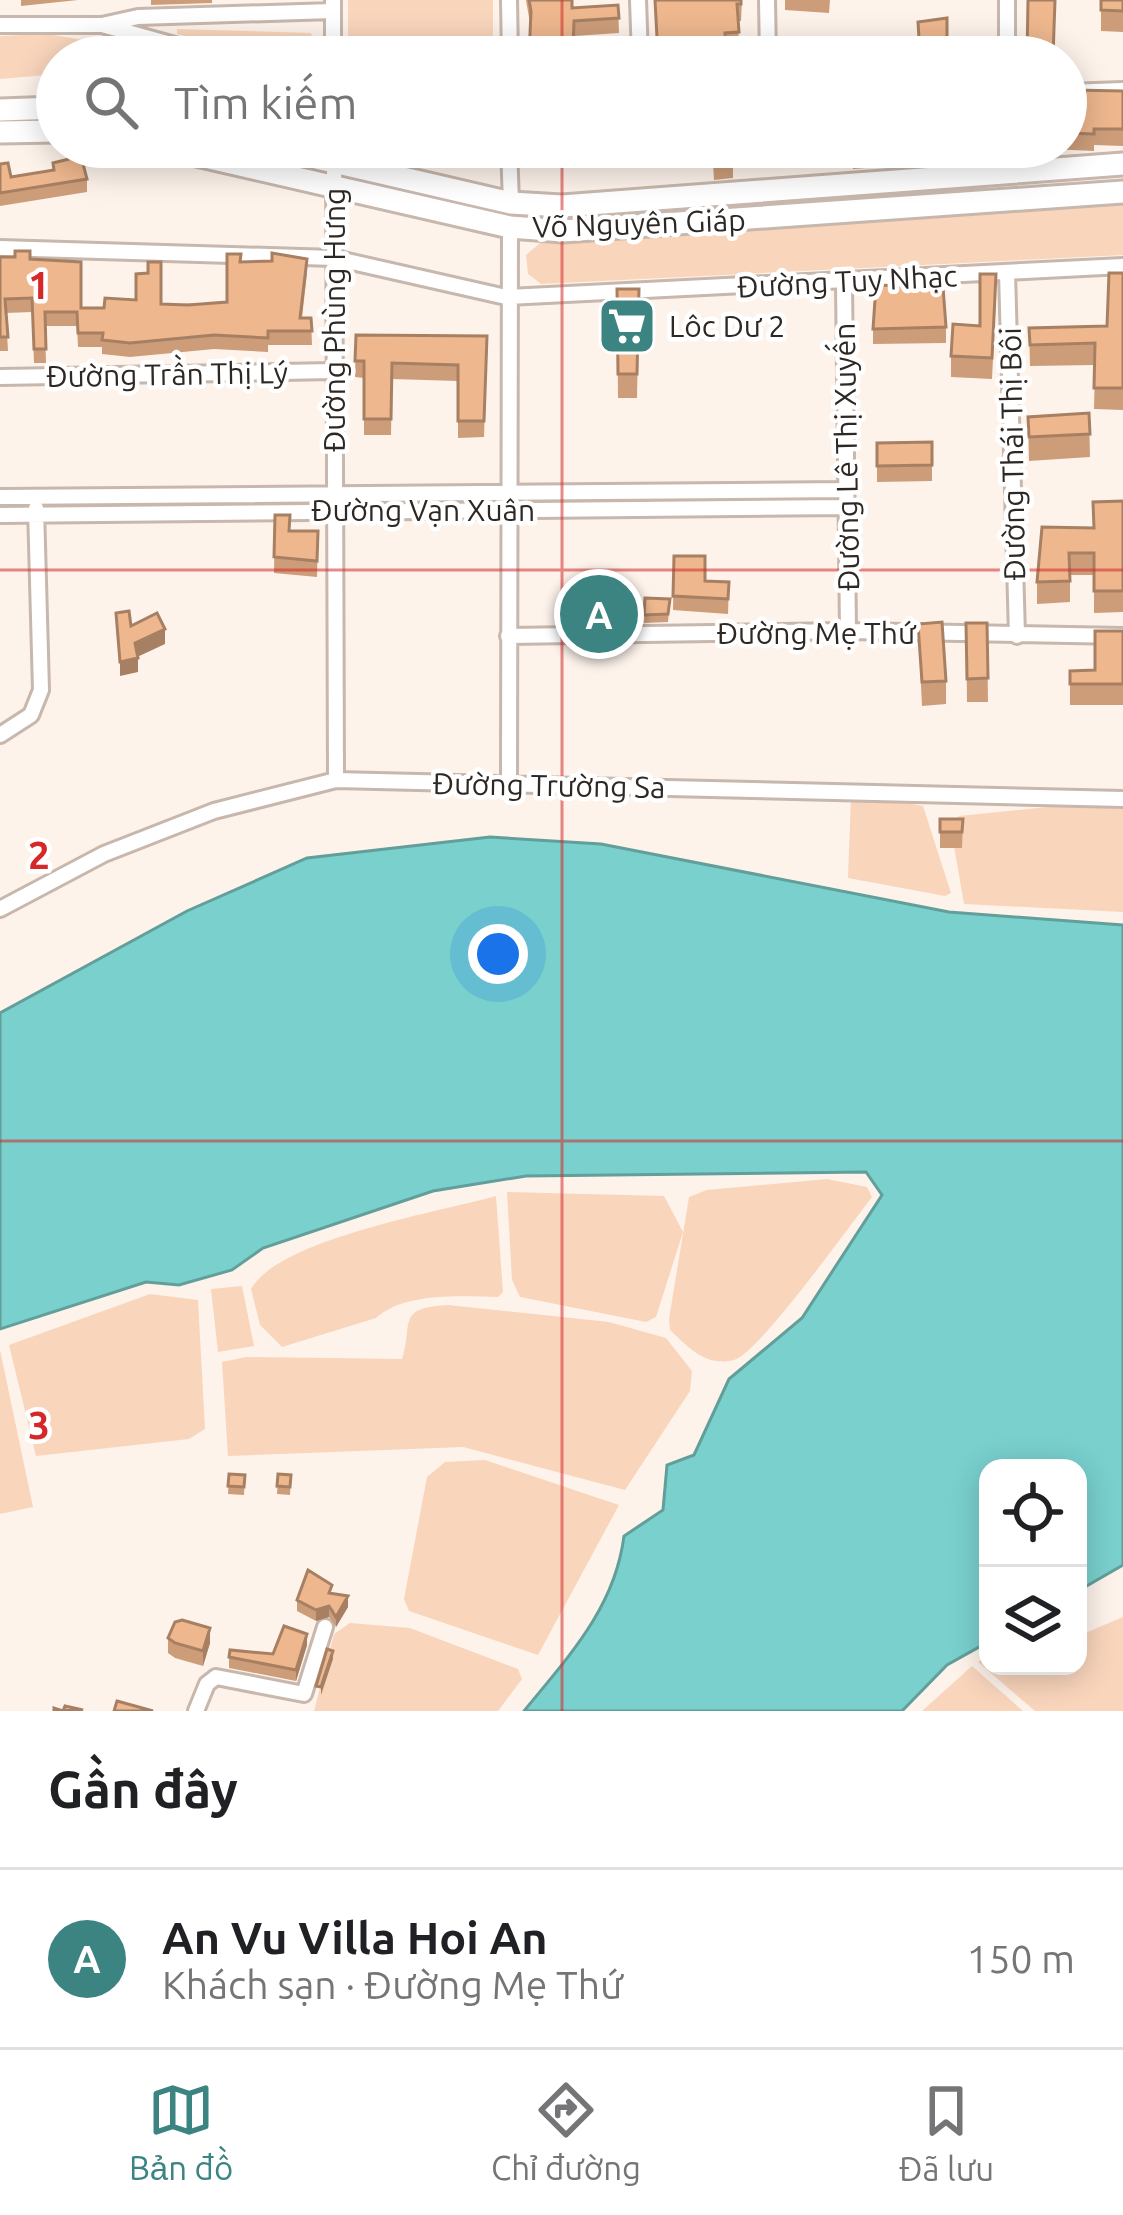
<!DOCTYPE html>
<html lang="vi">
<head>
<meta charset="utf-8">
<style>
  body { margin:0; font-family:Ubuntu,sans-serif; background:#f2f2f2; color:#202124 }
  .controls { position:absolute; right:36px; bottom:36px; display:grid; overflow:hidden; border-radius:24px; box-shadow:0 6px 30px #0003 }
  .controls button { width:108px; height:108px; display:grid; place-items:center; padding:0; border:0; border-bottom:3px solid #e0e0e0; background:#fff; color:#202124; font:60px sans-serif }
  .you { position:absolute; left:498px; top:954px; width:42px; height:42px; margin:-30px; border:9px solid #fff; border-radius:50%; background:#1a73e8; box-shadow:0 0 0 18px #1a73e833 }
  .badge { display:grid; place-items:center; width:78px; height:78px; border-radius:50%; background:#3c8482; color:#fff; font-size:39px; font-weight:700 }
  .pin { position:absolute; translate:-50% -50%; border:6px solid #fff; box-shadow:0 3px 12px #0006 }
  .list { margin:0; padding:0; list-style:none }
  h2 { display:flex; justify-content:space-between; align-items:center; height:156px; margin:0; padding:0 48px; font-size:51px }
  h2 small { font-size:39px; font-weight:400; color:#757577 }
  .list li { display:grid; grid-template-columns:78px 1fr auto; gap:36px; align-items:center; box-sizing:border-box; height:180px; padding:0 48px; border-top:3px solid #e0e0e0 }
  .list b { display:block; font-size:45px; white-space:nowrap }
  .list p { margin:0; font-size:39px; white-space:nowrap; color:#757577 }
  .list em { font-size:39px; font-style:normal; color:#757577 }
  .icon { flex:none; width:66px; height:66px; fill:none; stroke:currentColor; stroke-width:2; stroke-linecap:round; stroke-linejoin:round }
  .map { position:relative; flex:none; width:1123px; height:1711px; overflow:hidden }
  .search { position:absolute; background:#fff; box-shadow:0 6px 30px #0003; left:36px; right:36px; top:36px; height:132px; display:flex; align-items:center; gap:30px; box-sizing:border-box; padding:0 42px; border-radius:66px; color:#757577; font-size:45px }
  .sheet { height:336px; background:#fff }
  nav { display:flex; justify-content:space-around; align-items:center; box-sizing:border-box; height:168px; border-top:3px solid #e0e0e0; background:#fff; font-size:33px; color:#757577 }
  nav a { display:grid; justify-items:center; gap:6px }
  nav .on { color:#3c8482 }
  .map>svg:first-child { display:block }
</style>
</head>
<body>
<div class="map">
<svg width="1123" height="1711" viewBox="0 0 1123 1711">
  <rect width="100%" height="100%" fill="#fdf3eb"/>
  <path fill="#f9d5bc" d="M348 0H493V57H348Z
    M177 29 311 33 318 57H268L177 34Z
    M47 34 168 54 182 57H57V74L0 79V36Z
    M1123 204V255L541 284 528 274 526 255 540 243Z
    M871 796 923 806 951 893 945 896 848 878 851 797Z
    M1068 805 1123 809V912L964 904 950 823 959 816Z
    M827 1179 867 1187 872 1197C850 1225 759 1353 734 1360 706 1367 689 1348 670 1330L669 1319 689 1197 707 1190Z
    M507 1192 664 1196 683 1232 656 1317 646 1322 520 1297 512 1280Z
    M496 1196 503 1292 498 1297C461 1296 404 1292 376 1318L282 1347 260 1325 251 1289C279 1239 439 1212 496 1196Z
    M242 1286 254 1346 218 1352 211 1289Z
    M150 1294 198 1300 205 1429 189 1439 36 1456 9 1345Z
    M448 1305 609 1322 666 1338 692 1371 690 1391 625 1490 463 1447 228 1456 222 1362 246 1357 402 1359C414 1323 395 1308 448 1305Z
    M0 1350 33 1507 0 1514Z
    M485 1460 619 1505 538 1655 409 1611 404 1599 427 1477 445 1462Z
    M1123 1617V1711H1035L978 1662 988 1653V1666H1078V1636Z
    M350 1623 410 1628 518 1669 522 1679 498 1711H314L334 1634Z
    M972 1666 1023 1711H922Z"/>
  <path fill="#79d0cd" stroke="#629e9a" stroke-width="3" d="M490 837 601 844 949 912 1123 925V1565L1078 1591V1468H988V1642L947 1665 902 1711H524C568 1657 615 1608 624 1536L663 1510 667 1465 694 1455 729 1379 802 1318 882 1195 866 1172 526 1176 433 1191 263 1248 232 1270 179 1285 146 1282 0 1329V1013L187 911 307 858Z"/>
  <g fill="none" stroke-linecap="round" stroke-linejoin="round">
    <g stroke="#c7b7ac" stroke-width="20">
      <path id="street" d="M333 0V57
        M509 0 510 57
        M638 0 640 57
        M767 0 768 57
        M1007 0V57
        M0 25H102L218 57
        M102 25 138 17 333 11
        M1066 92 1123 90
        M334 147 336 780
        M509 147 511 203
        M0 248 334 258 506 297 1123 266
        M1007 272 1017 636
        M844 283 848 631
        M0 377 334 371
        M0 497 845 490
        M0 515 846 507
        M508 636 848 631 1123 636
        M0 735 31 715 41 690 36 508
        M509 784 510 227
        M0 909 104 854 214 811 336 780 1123 799
        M196 1711 207 1684 216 1677 304 1694 325 1627"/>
    </g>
    <g stroke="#c7b7ac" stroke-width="27">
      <path id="secondary" d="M0 110 57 108
        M0 132 57 131
        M162 147 510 227 563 231 1123 192
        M269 147 511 203 562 206 1123 164"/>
    </g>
    <use href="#street" stroke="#fff" stroke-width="14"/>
    <use href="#secondary" stroke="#fff" stroke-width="21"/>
  </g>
  <path fill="#cd9d7a" d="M21 0H78L21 6Z
    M151 0H212V3L151 5Z
    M526 0H572V8L618 5 619 33 574 36 529 57 530 23Z
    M655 0H742L741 21H738L739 49 725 50 726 57H657Z
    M785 0H830L829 13 785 10Z
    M1101 0H1123V32L1101 31Z
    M1066 91H1123V146L1094 145V151L1028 148V155L853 169V163L827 166 825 147H1066Z
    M712 147 733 162V178L714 180Z
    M53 163 87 179V192L0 206V164L11 177 53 170Z
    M0 257 30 259 81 308 227 302 240 262 307 273 302 318H311L312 345H268V352L214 349 130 357 102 354V347H78L77 326H45L46 363H34L32 312 6 313 8 351H0Z
    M1123 273V410L1094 409 1095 365 1030 366 1029 328 1107 326Z
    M617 289H639L637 398H618Z
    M996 295 992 379 951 377V356L980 326Z
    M946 327V343L873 344V329Z
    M356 335 487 336 484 437 458 438V381L392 379 391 435H364V378L355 377Z
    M1089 413 1090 457 1029 461 1028 417Z
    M932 442V481L877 482V443Z
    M1123 501V612L1094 613V575H1070V602L1037 604V582L1094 528 1093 502Z
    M275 515 289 531H318L317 577 274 573Z
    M674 556 705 581 729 582 728 614 673 610Z
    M645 598 670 599 668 622 644 623Z
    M966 623H987L988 702H967Z
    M918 624 946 681V704L922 706Z
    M1123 631V705H1070V671L1095 670Z
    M940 819H963L962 848H940Z
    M229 1474 245 1475 244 1495 228 1494Z
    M278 1474 291 1475 290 1495 277 1494Z
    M332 1593 348 1607 336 1627 329 1617 316 1621 297 1611V1600Z
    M168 1638 210 1643 203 1666 175 1658 168 1653Z
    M307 1645 296 1681 229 1668V1657L273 1654Z"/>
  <path fill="#a78063" d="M165 629V644L135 658V643Z
    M138 658V672L120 676V662Z
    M348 1596V1607L336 1627V1617Z
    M329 1606V1617L316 1621V1610Z
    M210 1628V1643L203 1666V1651Z
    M307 1634V1645L296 1681V1670Z
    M333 1651V1659L321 1695V1687Z"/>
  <path fill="#eeb78e" stroke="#a78063" stroke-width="3" d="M529 0H572V8L618 5 619 18 574 21 573 49 611 46 612 57H529L531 11Z
    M655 0H741V4H737L739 32 725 33 726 57H658Z
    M1028 0H1055L1053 57H1027Z
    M1101 0H1123V11L1101 10Z
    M947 18V57L920 55 918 22Z
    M784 39 833 40 834 57H785Z
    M1072 90 1123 91V129H1094V134L1066 133V91Z
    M712 147H731L733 162 714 163Z
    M853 147H919L853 152Z
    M81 156 87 179 0 193V164L8 163 11 177 54 170 53 163Z
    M15 251H30V259L81 262V308H104L105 298 136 300V274L148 273V262H161V304L188 305 227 302V254H241L240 262 272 261V253L307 259 300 318H311L312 331H268V338L214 335 130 343 102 340 103 333H78L77 312H45L46 349H34L32 298 5 299 8 337H0V257H15Z
    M1109 273H1123V388H1094L1095 343 1030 345 1029 328 1107 326Z
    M980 274H996L992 358 951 356 953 324 980 326Z
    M876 285 943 287 946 327 873 329Z
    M617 289H639L637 374H618Z
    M356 335 487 336 484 421H458V365L392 363 391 419H364V361H355Z
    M1089 413 1090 434 1029 437 1028 417Z
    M932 442V465L877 466V443Z
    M1123 501V591H1094V553H1069L1070 581 1037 582 1042 527 1094 528 1093 502Z
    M275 515H290L289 531H318L317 561 274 557Z
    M674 556H705V581L729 582 728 599 673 596Z
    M645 598 670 599 668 614 644 615Z
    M129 611 131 626 157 613 165 629 135 643 138 658 120 662 116 613Z
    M942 622 946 681 922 682 918 624Z
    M966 623H987L988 678 967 679Z
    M1095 631H1123V684H1070V671L1095 670Z
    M940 819H963L962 832H940Z
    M229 1474 245 1475 244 1487 228 1486Z
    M278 1474 291 1475 290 1487 277 1486Z
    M308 1570 332 1585 329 1593 348 1596 336 1617 329 1606 316 1610 297 1600Z
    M182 1620 210 1628 203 1651 175 1643 168 1638 175 1622Z
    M284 1626 307 1634 296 1670 229 1657 230 1650 273 1654Z
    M327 1649 333 1651 321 1687 316 1686Z
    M117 1701 153 1711H114Z
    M65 1706 83 1710 54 1711V1708L63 1711Z"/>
  <path fill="none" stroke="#d62828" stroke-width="3" stroke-opacity="0.55" d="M562 0V57M562 147V1711M0 570H1123M0 1141H1123"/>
  <defs>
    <g id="supermarket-square" transform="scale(3)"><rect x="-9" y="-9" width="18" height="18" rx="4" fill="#3c8482" stroke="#fff"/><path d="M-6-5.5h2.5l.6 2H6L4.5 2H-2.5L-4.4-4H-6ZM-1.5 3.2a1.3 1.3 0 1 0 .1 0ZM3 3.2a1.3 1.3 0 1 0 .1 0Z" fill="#fff"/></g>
  </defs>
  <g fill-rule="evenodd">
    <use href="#supermarket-square" x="627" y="326"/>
  </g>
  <g text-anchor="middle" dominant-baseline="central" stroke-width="9" stroke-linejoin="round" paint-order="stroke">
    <g font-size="30" fill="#2e2824" stroke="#fff">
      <text transform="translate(639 223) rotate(-2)">Võ Nguyên Giáp</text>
      <text transform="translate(847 281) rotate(-3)">Đường Tuy Nhạc</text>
      <text transform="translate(334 320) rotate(-90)">Đường Phùng Hưng</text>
      <text transform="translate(167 374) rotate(-1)">Đường Trần Thị Lý</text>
      <text transform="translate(1012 454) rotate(-91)">Đường Thái Thị Bôi</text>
      <text transform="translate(846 457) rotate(-91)">Đường Lê Thị Xuyến</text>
      <text x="423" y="510">Đường Vạn Xuân</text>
      <text x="816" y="633">Đường Mẹ Thứ</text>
      <text transform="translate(549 785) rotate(1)">Đường Trường Sa</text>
    </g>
    <g font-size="30" fill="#2e2824" stroke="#fff" text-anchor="start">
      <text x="669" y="326">Lôc Dư 2</text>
    </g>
  </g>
  <g font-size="39" text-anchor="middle" font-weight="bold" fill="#d62828" stroke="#fff" stroke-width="9" stroke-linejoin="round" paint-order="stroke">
    <text x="39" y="299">1</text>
    <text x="39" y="869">2</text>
    <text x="39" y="1439">3</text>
  </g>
</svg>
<div class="controls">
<button><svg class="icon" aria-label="locate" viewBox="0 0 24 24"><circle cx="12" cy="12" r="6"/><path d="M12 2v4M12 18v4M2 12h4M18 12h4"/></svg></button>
<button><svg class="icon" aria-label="layers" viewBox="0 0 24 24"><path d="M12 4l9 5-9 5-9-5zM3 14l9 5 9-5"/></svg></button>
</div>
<div class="you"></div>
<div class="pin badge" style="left:599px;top:614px">A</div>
<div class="search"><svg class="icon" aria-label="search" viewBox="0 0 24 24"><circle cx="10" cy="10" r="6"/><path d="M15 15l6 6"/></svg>Tìm kiếm</div>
</div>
<section class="sheet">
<h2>Gần đây<small></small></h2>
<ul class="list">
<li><span class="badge">A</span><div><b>An Vu Villa Hoi An</b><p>Khách sạn · Đường Mẹ Thứ</p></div><em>150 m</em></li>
</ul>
</section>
<nav>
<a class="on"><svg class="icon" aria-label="map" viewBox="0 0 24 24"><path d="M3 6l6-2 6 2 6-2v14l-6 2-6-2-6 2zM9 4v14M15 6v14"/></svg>Bản đồ</a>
<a><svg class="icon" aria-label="directions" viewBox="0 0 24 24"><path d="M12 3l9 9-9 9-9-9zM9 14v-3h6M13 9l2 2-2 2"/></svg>Chỉ đường</a>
<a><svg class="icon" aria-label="saved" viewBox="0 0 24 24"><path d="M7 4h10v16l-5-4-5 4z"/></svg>Đã lưu</a>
</nav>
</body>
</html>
